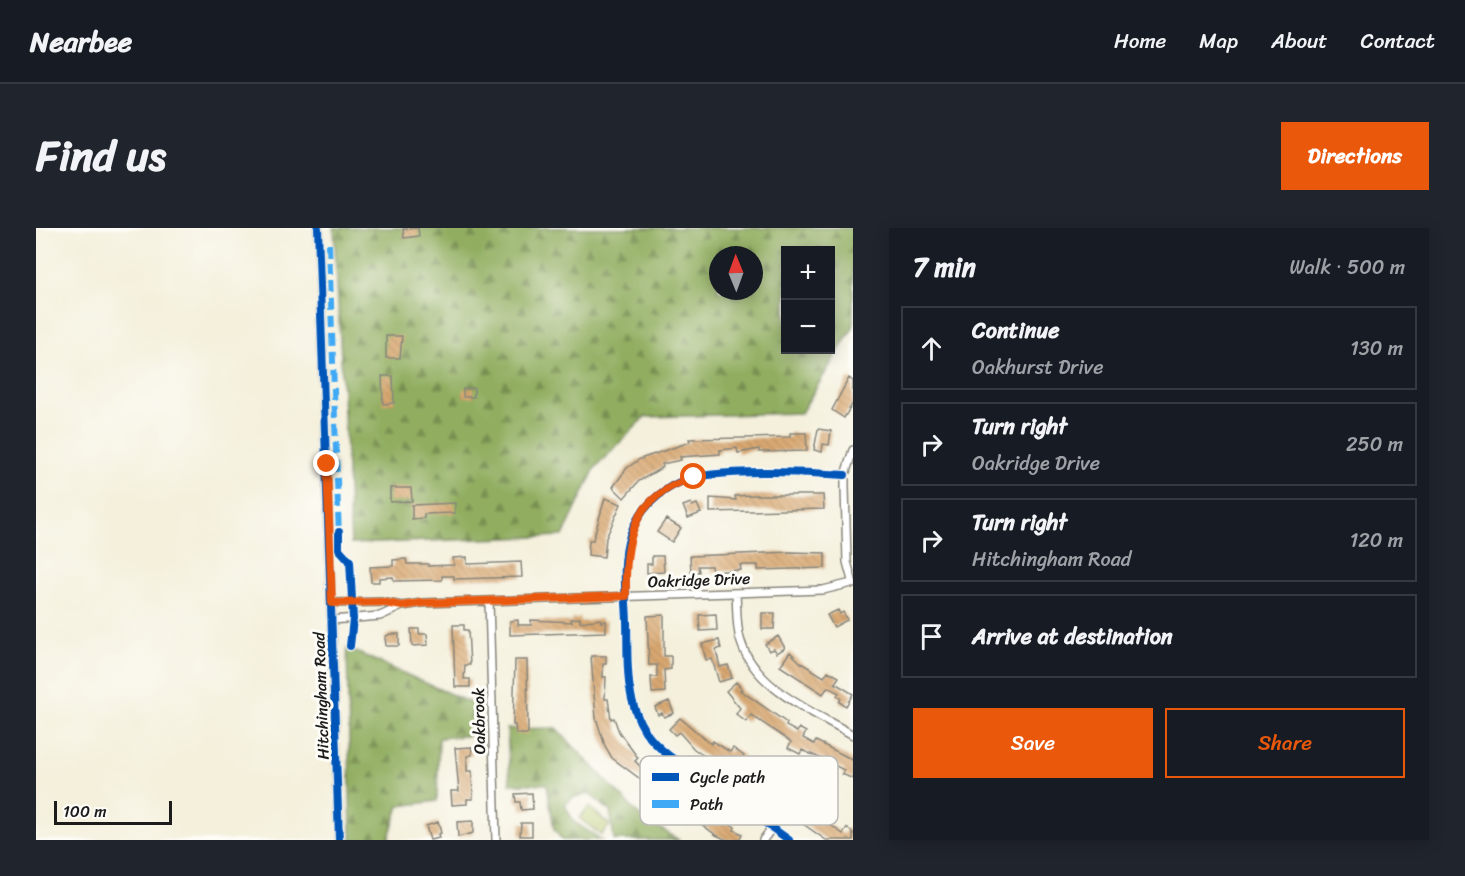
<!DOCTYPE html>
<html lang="en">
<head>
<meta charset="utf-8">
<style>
  body { margin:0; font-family:Sriracha,sans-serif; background:#20242c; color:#f1f3f6 }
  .controls { position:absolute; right:18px; top:18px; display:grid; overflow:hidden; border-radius:0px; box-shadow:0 3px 15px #0003 }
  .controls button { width:54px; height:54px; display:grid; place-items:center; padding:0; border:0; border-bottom:2px solid #363941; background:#171b24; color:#f1f3f6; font:30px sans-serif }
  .compass { position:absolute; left:673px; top:18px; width:54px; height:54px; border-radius:50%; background:#171b24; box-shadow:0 3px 15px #0003; rotate:359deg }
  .scale { position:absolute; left:18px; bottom:15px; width:118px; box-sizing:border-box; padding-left:6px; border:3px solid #1c1c1c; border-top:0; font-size:16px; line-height:21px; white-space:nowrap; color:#1c1c1c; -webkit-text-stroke:4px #fdfcf7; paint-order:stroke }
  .stop { position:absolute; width:18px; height:18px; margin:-14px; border:4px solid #ea580c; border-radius:50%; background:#fff }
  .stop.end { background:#ea580c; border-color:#fff; box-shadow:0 2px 6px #0008 }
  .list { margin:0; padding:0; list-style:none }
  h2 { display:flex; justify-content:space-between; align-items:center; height:78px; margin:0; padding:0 24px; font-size:26px }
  h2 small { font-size:20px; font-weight:400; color:#9ea1a6 }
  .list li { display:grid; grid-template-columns:39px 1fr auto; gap:18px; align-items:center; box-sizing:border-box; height:84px; margin:0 12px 12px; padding:0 12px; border:2px solid #363941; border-radius:0px }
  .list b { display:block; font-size:22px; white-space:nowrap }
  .list p { margin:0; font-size:20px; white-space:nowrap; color:#9ea1a6 }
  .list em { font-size:20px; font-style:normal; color:#9ea1a6 }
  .actions { display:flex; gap:12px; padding:18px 24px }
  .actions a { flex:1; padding:14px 0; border:2px solid #ea580c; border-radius:0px; text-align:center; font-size:21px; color:#ea580c }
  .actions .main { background:#ea580c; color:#fff }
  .icon { flex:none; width:33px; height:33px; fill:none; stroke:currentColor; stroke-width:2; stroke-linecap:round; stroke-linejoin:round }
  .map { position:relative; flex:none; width:817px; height:612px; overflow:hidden; border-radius:0px }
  header { display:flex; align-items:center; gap:36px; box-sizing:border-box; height:84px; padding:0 30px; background:#171b24; border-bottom:2px solid #363941 }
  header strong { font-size:28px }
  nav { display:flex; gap:33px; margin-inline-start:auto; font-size:21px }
  .intro { display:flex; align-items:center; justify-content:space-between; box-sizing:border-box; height:144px; padding:0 36px }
  h1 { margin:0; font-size:42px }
  .button { padding:15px 27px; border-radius:0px; background:#ea580c; color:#fff; font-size:21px; font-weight:700 }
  main { display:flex; gap:36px; padding:0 36px }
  aside { flex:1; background:#171b24; border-radius:0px; box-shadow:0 3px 15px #0003 }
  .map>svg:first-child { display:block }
</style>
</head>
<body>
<header>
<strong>Nearbee</strong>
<nav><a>Home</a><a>Map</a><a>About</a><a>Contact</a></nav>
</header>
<div class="intro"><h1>Find us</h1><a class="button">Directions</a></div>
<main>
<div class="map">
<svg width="817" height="612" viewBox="0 0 817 612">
  <defs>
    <pattern id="forest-firs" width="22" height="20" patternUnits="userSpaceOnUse" patternTransform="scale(1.5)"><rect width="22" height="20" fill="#91ae61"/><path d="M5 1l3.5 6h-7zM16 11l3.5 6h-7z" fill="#768d4f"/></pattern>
    <pattern id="building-back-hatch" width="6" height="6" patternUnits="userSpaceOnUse" patternTransform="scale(1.5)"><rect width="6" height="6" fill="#d9a871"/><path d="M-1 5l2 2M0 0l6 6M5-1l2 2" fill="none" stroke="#ba9061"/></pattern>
  </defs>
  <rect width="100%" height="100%" fill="#fdfcf7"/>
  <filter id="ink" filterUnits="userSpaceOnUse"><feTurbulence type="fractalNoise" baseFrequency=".0167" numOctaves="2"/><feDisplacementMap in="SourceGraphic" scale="12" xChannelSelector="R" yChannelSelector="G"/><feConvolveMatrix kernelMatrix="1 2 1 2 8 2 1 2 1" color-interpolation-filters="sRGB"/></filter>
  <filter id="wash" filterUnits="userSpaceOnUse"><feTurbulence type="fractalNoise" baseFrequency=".008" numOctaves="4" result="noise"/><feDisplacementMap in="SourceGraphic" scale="24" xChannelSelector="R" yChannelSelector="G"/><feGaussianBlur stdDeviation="1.35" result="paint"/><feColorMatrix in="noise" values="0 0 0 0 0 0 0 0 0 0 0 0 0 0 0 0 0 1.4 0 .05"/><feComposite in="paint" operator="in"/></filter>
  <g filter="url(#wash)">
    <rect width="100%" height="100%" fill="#f4f0dc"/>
    <path fill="url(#forest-firs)" stroke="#56653e" stroke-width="1.5" fill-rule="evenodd" d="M298 0H817V99L765 185 609 189 559 240 527 308 315 316ZM750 22H794V122H750ZM682 27H718V63H682Z
      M311 420 439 477 440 507 403 510 401 573 363 578 352 612H315Z
      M520 500 604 588 643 612H578L574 583 553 566 538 569 529 577 538 594 566 612H526L518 601 511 556H474L471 501Z"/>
    <path fill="#b7ca6e" stroke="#6a7345" stroke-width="1.5" d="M553 579 574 597 565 607 543 590Z"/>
    <g id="blocks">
      <path fill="url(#building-back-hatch)" d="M382 0 383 8 368 10 367 1Z
        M350 108H366L364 130H350Z
        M346 148H357L358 175 347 176Z
        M813 150 817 153V175L808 190 796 182Z
        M438 160V169H427V161Z
        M782 201 795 203 793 217 787 216 786 224 778 222Z
        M754 205H770L771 223 723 224V221L702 225 701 220 684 222V226L644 229 645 232 626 236 627 239 603 253 588 270 577 259 591 240 604 231 654 214 653 211 754 209Z
        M354 260H375L376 273 354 274Z
        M718 267H787L788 281 674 284V270L700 272 699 268Z
        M569 270 585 276 570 310 568 329 552 327 553 312H557Z
        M419 275V285L388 286V290L376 291V277Z
        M655 275 656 278 661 276 665 285 652 290 647 278Z
        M630 291 645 300 636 314 621 304Z
        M755 324 789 325V340L722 342V337H704L705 342 676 344 675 338H662L663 344H655L654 328Z
        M616 328H627L628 344 611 345V336H616Z
        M431 329V336L485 334 486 349 418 351V348H406V352L358 353 357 349 343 350V354H335L334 339 357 338V332L370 331 371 336H392V338L418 337 417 330Z
        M802 382 804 386 807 384 811 392 798 399 791 387Z
        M726 385H739L738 401H726Z
        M680 386 681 402 664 403 663 387Z
        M628 387V428H635V441L628 442 629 464 616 465 615 449H621V437H613L611 388Z
        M544 390V394L565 391V394L570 393V404L474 407V393L482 392V397H495V392L536 394 535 391Z
        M417 397H428V402H432L434 437H429L428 451H434V459H419Z
        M375 401H383V406H391L392 417 376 418Z
        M354 406H363V418H350L349 409Z
        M742 408 749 420 741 425 738 421 733 423 729 416Z
        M683 412 685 420 680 422 684 439 692 437 696 450 683 454 676 431 670 432 666 416Z
        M754 424 765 435 788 449 792 443 803 449 799 455 817 466 810 478 803 474 805 471 801 468 803 465 792 459 787 466 744 438Z
        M555 428H570V436H567V449H570L569 471H572L575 491 578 490 583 504 602 530 599 533 609 543 611 539 699 599 698 602 706 606 703 612H691L680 607 576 530 569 518 560 490Z
        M479 432H491L492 506H480L479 497H477Z
        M700 454 706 461 704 462 751 495 750 498 761 504 763 500 770 504 767 510 778 516 780 513 817 532V551L806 546 808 542 790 533 766 522 764 526 752 520 755 514 715 487 710 494 700 486 704 480 690 463Z
        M633 473 638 485 628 489 626 485 622 487 619 479Z
        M644 490 675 516 677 513 694 524 697 520 708 528 704 534 787 589 786 591 807 606 811 600 817 605V612H790L750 584 752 581 741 573 739 576 717 561 719 558 709 551 707 554 658 521 643 504 639 507 633 501Z
        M436 519V527L431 528V543H436L437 571H431V576L416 577 415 563H423L419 520Z
        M496 565 497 581 485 582 484 574H480L479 566Z
        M437 593V605L422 609 421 594Z
        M402 594 405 605 402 606 403 610 394 612 390 598Z
        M485 595H496V608H484Z"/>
    </g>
  </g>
  <g filter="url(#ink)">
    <use href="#blocks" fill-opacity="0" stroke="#88867c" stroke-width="1.5"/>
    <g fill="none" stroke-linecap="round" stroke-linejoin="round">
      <g stroke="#88867c" stroke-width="10">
        <path id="minor" d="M817 222 809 247V259L811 334 817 356
          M700 365C701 379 700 396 704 411 718 461 776 483 817 507
          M453 373 460 612
          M296 375 345 374 366 378 344 388 296 392
          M366 378 386 375 787 362 816 355
          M727 612 736 600
          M753 612C729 595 704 577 679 559 656 543 625 527 609 503 588 470 592 431 591 393 590 365 585 334 594 307 602 283 623 263 646 253 679 240 772 244 809 247"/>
      </g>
      <g stroke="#88867c" stroke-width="11">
        <path id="tertiary" d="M282 0 303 612"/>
      </g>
      <use href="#minor" stroke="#fff" stroke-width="7"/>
      <use href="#tertiary" stroke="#fff" stroke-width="8"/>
      <path stroke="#3fa9f5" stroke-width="6" stroke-dasharray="12 6" stroke-linecap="butt" d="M293 16 303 310"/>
      <g stroke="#fdfcf7" stroke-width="11">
        <path id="cycleway" d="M282 0 303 612
          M303 304V321L314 333 317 391 314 418
          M753 612C729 595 704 577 679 559 656 543 625 527 609 503 588 470 592 431 591 393 590 365 585 334 594 307 602 283 623 263 646 253 679 240 772 244 809 247"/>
      </g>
      <use href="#cycleway" stroke="#0057b8" stroke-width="8"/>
    </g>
  </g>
  <g fill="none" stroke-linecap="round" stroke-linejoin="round" filter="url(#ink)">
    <path stroke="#ea580c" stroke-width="8" d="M291 236 296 375 345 374 366 378 386 375 590 368C589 310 596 269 658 249"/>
  </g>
  <g text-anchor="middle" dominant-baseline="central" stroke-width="6" stroke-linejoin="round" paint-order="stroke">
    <g font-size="16" fill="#1c1c1c" stroke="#fdfcf7">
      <text transform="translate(663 352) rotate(-2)">Oakridge Drive</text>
      <text transform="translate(285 468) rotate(-92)">Hitchingham Road</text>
      <text transform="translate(443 493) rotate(-91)">Oakbrook</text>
    </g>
  </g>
  <rect x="604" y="528" width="198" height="69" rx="9" fill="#fdfcf7" stroke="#bab9b5" stroke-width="1.5"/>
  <rect x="616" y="545" width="27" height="8" fill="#0057b8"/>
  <rect x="616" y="572" width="27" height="8" fill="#3fa9f5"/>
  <g font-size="16" fill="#1c1c1c">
    <text x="654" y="555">Cycle path</text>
    <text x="654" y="582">Path</text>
  </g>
</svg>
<div class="controls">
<button>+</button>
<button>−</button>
</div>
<svg class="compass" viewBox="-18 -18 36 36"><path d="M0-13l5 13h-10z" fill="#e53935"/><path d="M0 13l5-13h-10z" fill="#9ea1a6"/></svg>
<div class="scale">100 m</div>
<div class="stop" style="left:658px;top:249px"></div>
<div class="stop end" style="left:291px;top:236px"></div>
</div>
<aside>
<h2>7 min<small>Walk · 500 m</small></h2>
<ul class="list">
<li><svg class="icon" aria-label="ahead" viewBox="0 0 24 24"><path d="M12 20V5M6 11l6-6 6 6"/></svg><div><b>Continue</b><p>Oakhurst Drive</p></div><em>130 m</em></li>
<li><svg class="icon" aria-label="right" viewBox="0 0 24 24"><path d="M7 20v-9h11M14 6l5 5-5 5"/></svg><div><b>Turn right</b><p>Oakridge Drive</p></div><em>250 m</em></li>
<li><svg class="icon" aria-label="right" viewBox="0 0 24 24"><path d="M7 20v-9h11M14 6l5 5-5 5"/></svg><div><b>Turn right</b><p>Hitchingham Road</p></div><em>120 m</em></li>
<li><svg class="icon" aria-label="arrive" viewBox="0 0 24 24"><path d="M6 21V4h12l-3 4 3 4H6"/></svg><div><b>Arrive at destination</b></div></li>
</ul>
<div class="actions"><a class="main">Save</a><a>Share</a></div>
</aside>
</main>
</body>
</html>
